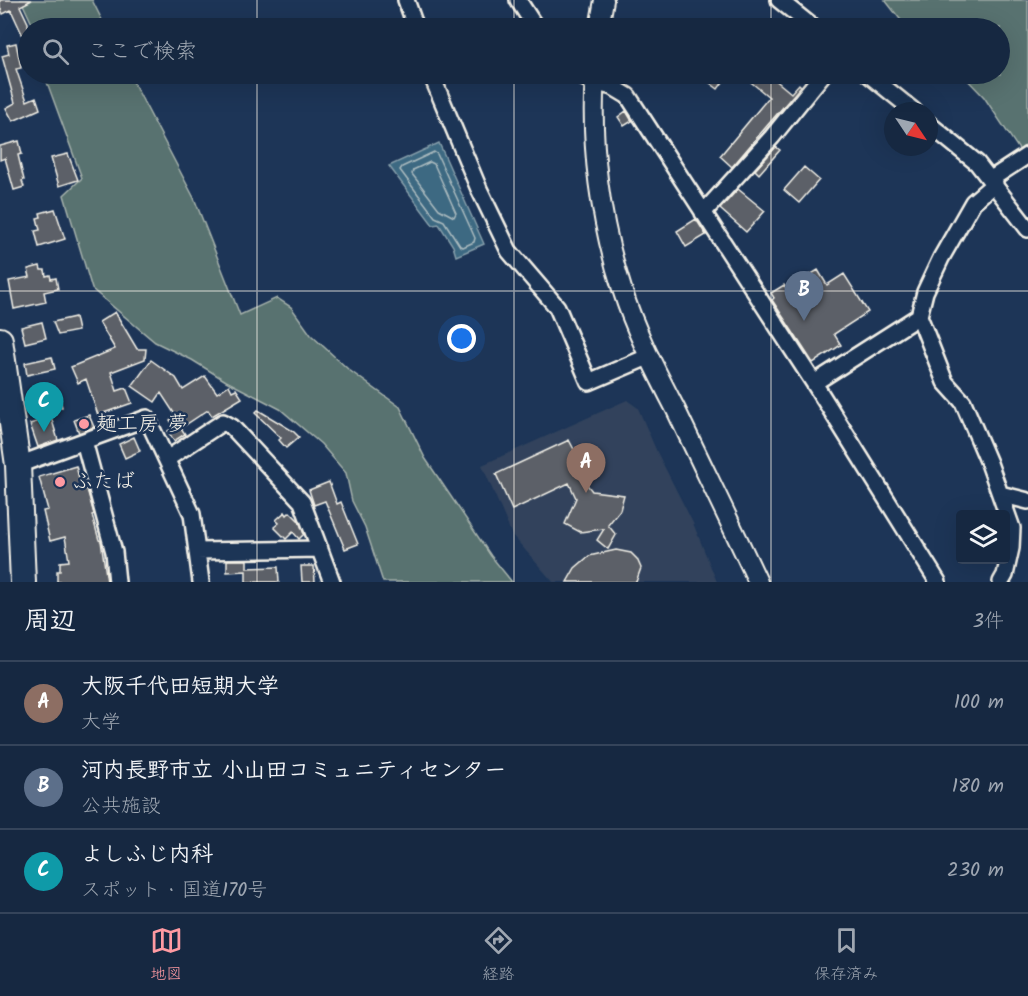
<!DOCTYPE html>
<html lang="ja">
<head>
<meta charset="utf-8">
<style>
  body { margin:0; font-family:Kalam,"Klee One",sans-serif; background:#1f3048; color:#f1f3f6 }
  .controls { position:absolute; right:18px; bottom:18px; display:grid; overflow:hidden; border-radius:6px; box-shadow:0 6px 24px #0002 }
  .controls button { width:54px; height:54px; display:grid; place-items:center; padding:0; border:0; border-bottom:2px solid #35445a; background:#162841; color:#f1f3f6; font:30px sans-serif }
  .compass { position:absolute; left:884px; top:102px; width:54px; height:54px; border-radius:50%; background:#162841; box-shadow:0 6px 24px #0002; rotate:125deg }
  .you { position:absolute; left:462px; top:339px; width:21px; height:21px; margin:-15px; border:4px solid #fff; border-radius:50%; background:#1a73e8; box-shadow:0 0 0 9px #1a73e833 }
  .badge { display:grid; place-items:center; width:39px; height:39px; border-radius:50%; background:#ff9aa2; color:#fff; font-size:20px; font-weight:700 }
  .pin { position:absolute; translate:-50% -50px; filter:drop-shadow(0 2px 3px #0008) }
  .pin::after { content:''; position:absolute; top:32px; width:21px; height:18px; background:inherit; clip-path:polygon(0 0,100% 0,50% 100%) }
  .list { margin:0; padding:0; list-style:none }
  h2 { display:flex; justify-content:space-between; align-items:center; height:78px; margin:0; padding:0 24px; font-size:26px }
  h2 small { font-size:20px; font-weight:400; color:#9ea6b1 }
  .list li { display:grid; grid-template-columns:39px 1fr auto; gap:18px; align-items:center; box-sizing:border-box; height:84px; padding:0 24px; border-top:2px solid #35445a }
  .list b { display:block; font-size:22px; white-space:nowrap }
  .list p { margin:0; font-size:20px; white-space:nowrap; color:#9ea6b1 }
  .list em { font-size:20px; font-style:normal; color:#9ea6b1 }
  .icon { flex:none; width:33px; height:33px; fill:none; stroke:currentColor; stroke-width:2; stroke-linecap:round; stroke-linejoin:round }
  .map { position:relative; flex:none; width:1028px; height:582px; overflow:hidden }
  .search { position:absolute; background:#162841; box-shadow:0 6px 24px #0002; left:18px; right:18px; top:18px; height:66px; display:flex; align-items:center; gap:15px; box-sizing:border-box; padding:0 21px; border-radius:33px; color:#9ea6b1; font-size:22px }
  .sheet { height:330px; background:#162841 }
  nav { display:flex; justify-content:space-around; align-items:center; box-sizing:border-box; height:84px; border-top:2px solid #35445a; background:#162841; font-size:16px; color:#9ea6b1 }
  nav a { display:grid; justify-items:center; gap:3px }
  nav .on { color:#ff9aa2 }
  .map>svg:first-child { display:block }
</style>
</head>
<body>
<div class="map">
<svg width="1028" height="582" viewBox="0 0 1028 582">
  <rect width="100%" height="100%" fill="#1d3557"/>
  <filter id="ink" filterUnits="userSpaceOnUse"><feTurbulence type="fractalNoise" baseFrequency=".0167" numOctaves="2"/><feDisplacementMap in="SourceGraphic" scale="12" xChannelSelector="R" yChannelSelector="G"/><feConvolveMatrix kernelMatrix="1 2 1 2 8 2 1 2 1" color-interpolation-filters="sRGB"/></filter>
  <g filter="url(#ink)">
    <path fill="#30425c" d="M627 400 638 408 657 452 693 523 717 582H553L512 535 482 465Z"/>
    <path fill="#58726f" stroke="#a6b2ac" stroke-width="1.5" d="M21 0H92L106 28H34Z
      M885 0H1028V163L984 97 962 74H1000V28H907Z
      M44 74H129L194 198 240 315 277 298 291 307 311 335 349 370 400 407 425 458 491 556 512 582H383L365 527 352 501 346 473 321 444 280 409 226 381 192 360 155 342 92 289 64 195 82 178Z"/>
    <path fill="#3e6982" stroke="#879fab" stroke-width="1.5" d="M439 143 484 244 456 256 453 246 439 224 433 225 389 166Z"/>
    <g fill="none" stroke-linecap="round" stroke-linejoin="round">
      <path stroke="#abbbbf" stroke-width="1.5" d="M434 152 437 154 475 238 474 242 463 247 460 246 444 221 435 217 400 170 402 167Z
        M430 162 434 164 456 213 454 217 439 209 412 174 413 170Z"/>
    </g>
    <path fill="#5c6067" stroke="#f4f1e8" stroke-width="1.5" d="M0 0H32L20 6 28 23V47L11 10 3 14 0 7Z
      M16 43 21 68 16 69 27 101 36 97 40 109 13 121 6 108 15 103 2 56 9 54 7 45Z
      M698 74H720L726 78 718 89Z
      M741 74H768L791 93 799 84 801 86 732 167 720 156 769 97Z
      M626 111 632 121 624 126 618 117Z
      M19 141 22 154 18 155 24 180 22 181 24 187 14 190 5 158 0 160V146Z
      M776 147 780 150 759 174 755 170Z
      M68 154 78 180 59 186 51 158Z
      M804 167 819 180 799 203 784 190Z
      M738 189 765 211 746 232 720 209Z
      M55 209 65 239 39 247 35 231 40 230 37 218 41 217 40 213Z
      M696 219 706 235 686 247 677 231Z
      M40 266 41 270H45L46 276 50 275 51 279 56 278 58 289 44 292 46 302 14 309 9 281 30 277 28 269Z
      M818 270 827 285 844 274 868 312 834 334 841 345 813 363 772 300 774 298 771 293 784 285 787 289Z
      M115 312 137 349H146L145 359 111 372 117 391 126 388 132 403 98 415 86 379 78 383 71 367 115 349 99 322Z
      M75 317 78 331 58 335 53 322Z
      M42 322 46 338 25 343 21 327Z
      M52 357 55 369 27 375 25 363Z
      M151 360 176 378 183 390 205 376 217 393 229 385 232 391 236 389 242 398 212 416 208 410 181 428 185 434 174 441 168 431 174 427 170 420 176 416 161 393 155 402 132 386Z
      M57 389 62 407 47 411 42 393Z
      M258 410 293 431 299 437 286 448 279 440 281 438 255 413Z
      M89 415 94 427 79 433 74 420Z
      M51 417 58 440 38 447 30 424Z
      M134 437 140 451 125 458 119 444Z
      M569 440 576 453 592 464 595 471 581 477 592 491 624 495 620 510 608 525 616 535 608 549 597 540 604 529 580 532 565 524 576 498 569 483 512 510 496 474Z
      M76 466 82 490 87 489 94 514 92 515 99 540 101 541 107 582H57V571H60V562L69 561 65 537 50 541 43 511 48 510 39 477Z
      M329 482 337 504 341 502 358 544 345 549 325 501 314 505 309 490Z
      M285 512 287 515 290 512 299 521 304 534 299 539 293 532 286 539 274 527 279 523 276 520Z
      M616 550 631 553 637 559 641 568 636 582H567L575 568 589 556Z
      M227 560H247V568L278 567 279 582H246V571L227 572Z
      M301 566H314L315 582H302Z"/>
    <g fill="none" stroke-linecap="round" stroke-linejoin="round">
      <g stroke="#f4f1e8" stroke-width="20">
        <path id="minor" d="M406 0 416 28
          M518 0 536 28
          M779 0 814 28
          M431 74 479 189 509 251 557 307 589 382 650 356
          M577 74 595 83 613 87 628 96 814 383 938 582
          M868 74 914 111
          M929 124 977 163 1028 229
          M991 179 1028 155
          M995 183 973 202 941 258 925 292 919 316 945 382 963 402 989 463 1012 528 1011 548 1005 575 1001 582
          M703 213 772 137 823 74
          M814 383 919 316
          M84 441 114 552 117 582
          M167 459 223 422 232 427 302 502 332 582
          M18 465 147 418 192 514 201 582
          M1000 494 1028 501
          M197 551 320 549"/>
      </g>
      <g stroke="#f4f1e8" stroke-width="22">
        <path id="tertiary" d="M599 28 604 0
          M595 74C590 145 600 221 622 289 635 331 656 371 676 410 703 467 731 524 758 582"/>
      </g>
      <g stroke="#f4f1e8" stroke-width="28">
        <path id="trunk" d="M0 340 18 465 23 582"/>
      </g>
      <use href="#minor" stroke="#1d3557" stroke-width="15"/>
      <use href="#tertiary" stroke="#1d3557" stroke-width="18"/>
      <use href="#trunk" stroke="#1d3557" stroke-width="24"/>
    </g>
  </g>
  <path fill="none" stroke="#f4f1e8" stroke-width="1.5" stroke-opacity="0.55" d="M257 0V28M514 0V28M771 0V28M257 74V582M514 74V582M771 74V582M0 291H1028"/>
  <g fill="#ff9aa2" stroke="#1d3557" stroke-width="2">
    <circle cx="84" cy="424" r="6"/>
    <circle cx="60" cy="482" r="6"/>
  </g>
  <g text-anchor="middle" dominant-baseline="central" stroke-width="5" stroke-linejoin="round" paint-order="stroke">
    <g font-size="21" fill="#f4f1e8" stroke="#1d3557" text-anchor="start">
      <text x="96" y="424">麺工房 夢</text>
      <text x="72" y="482">ふたば</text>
    </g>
  </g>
</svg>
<div class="controls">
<button><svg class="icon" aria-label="layers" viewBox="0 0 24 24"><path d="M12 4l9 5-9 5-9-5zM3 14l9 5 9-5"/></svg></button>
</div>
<svg class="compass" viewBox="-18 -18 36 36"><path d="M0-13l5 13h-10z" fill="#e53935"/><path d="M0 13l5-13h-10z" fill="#9ea6b1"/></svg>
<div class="you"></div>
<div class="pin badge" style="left:586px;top:493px;background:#8d6e63">A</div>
<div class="pin badge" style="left:804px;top:321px;background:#5c6f8a">B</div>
<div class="pin badge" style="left:44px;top:432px;background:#0f9aa8">C</div>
<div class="search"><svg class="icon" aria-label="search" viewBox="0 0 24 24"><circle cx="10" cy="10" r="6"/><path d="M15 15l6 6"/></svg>ここで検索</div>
</div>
<section class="sheet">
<h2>周辺<small>3件</small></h2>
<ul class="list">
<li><span class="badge" style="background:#8d6e63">A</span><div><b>大阪千代田短期大学</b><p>大学</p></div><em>100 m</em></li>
<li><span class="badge" style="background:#5c6f8a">B</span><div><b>河内長野市立 小山田コミュニティセンター</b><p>公共施設</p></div><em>180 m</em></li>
<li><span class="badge" style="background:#0f9aa8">C</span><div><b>よしふじ内科</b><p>スポット · 国道170号</p></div><em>230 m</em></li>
</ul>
</section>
<nav>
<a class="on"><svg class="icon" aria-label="map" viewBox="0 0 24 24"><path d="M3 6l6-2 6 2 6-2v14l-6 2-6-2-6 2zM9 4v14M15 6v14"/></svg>地図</a>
<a><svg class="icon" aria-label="directions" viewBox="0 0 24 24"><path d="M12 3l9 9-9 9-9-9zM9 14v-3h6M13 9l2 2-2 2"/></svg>経路</a>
<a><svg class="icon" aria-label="saved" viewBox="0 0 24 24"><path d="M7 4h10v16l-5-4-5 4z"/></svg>保存済み</a>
</nav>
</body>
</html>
